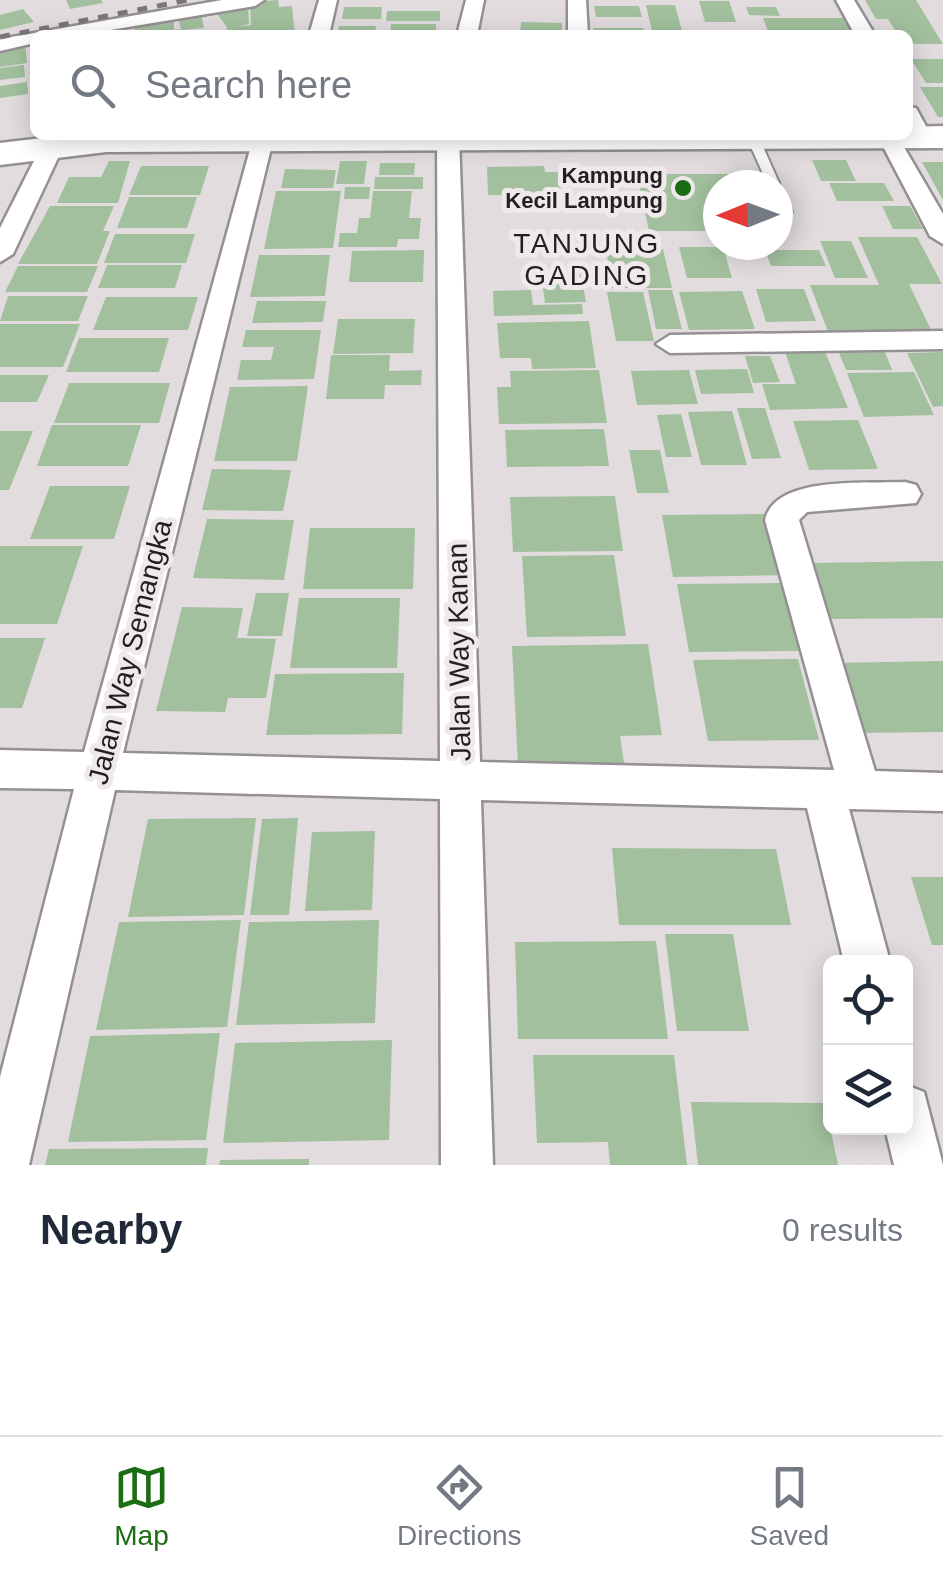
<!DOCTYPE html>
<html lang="en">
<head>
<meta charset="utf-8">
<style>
  body { margin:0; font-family:Arial,sans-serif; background:#f6f6f7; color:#1f2937 }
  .controls { position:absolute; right:30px; bottom:30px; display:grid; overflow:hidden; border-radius:15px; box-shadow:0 5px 25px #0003 }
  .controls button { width:90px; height:90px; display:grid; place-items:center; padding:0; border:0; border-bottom:2px solid #e0e1e3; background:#fff; color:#1f2937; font:50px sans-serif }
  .compass { position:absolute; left:703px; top:170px; width:90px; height:90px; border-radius:50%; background:#fff; box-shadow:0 5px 25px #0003; rotate:269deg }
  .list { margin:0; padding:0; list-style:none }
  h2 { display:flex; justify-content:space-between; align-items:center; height:130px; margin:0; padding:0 40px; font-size:42px }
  h2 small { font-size:32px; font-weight:400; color:#747a83 }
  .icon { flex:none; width:55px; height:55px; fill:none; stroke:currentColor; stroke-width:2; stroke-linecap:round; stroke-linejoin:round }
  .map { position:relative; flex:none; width:943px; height:1165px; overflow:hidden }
  .search { position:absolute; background:#fff; box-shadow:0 5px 25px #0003; left:30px; right:30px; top:30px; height:110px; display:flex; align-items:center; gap:25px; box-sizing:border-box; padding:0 35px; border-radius:15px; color:#747a83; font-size:38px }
  .sheet { height:270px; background:#fff }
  nav { display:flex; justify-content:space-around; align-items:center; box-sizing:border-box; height:140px; border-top:2px solid #e0e1e3; background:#fff; font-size:28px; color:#747a83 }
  nav a { display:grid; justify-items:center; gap:5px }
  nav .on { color:#1b6d13 }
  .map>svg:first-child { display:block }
</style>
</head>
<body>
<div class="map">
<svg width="943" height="1165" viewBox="0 0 943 1165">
  <rect width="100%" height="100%" fill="#e2dcdf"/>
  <path fill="#a2c09e" d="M66 0H101L103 3 70 9Z
    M278 0 279 7 292 6 295 35H226L227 27 214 10 248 5 249 24 237 27 251 25 250 2Z
    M865 0H916L943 44H908V35H898L888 19H876Z
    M699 1H729L736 22H705Z
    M646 5H675L683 35H653Z
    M594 6H639L642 17H596Z
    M344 7H382L381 19H342Z
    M746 7H776L780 16 749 15Z
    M23 9 34 22 0 30V15Z
    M387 11H440V21H386Z
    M201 14 204 28 181 30 178 17Z
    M174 18V30L180 29V35L135 32V21Z
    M763 18H845L852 31H768Z
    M521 22 562 23V35H520Z
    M391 24H436V35H390Z
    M339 26H376L375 34H337Z
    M593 28H643L646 35H594Z
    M25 44 27 63 0 67V47Z
    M911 59H943V83H926Z
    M24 65 25 77 0 80V68Z
    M27 82 28 94 0 98V86Z
    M920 87H943V117H938Z
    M812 160H846L856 181H821Z
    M109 161H130L118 203H57L69 177H101Z
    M340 161H367L364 184H336Z
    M922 162H943V200Z
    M380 163H415L414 175H379Z
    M141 166H209L200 195H129Z
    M544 166 545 172H561L563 188H546V195H488L487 167Z
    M285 169 336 170 333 188H281Z
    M637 174H732L736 185H718V231H649Z
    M375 177H423V189H374Z
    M829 183H884L894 201H837Z
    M345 187H370L369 199H344Z
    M276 191H341L333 248 264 249Z
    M373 191H412L409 218H421L419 239H398L397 247H338L340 233H357L359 218H370Z
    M129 197H197L187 228H117Z
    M50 206H114L103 231H110L97 264H18Z
    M882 206H910L923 229H893Z
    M115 234H195L186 263H104Z
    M858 237H917L942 284H909L933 334H829L810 285H879Z
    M820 241H851L868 278H835Z
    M679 247H723L732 278H687Z
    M606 249H663L672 288H612Z
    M424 250 423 282H349L352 251Z
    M765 250H819L826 266H771Z
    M259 255H330L325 296 250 297Z
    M107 265H182L175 288H98Z
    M18 266H98L87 292H5Z
    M541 273H581L586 302 545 303Z
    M756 289H804L816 321 766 322Z
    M531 290 533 305 582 304 583 314 494 316 493 291Z
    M648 290H672L682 329H656Z
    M742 291 755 329 689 330 679 292Z
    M607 292H643L654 341H616Z
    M8 296H88L78 321H0Z
    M106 297H198L188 330H93Z
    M257 301H326L323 322 252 323Z
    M338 319H415L413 353 333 354Z
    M589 321 596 368 532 369 531 358H500L497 323Z
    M0 324H80L63 367H0Z
    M246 330H321L314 379 237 380 241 360H271L274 347H242Z
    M79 338H169L159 372H66Z
    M784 349H824L848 408 770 410 762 384H796Z
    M885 352 892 370H846L839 353Z
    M943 352V406L933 407 907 353Z
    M331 355H390L389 371 422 370 421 385H385L384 399H326Z
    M745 356H770L780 382 753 383Z
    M747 369 754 393 701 394 695 370Z
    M599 370 607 423 499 424 497 387H511L510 371Z
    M689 370 698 404 637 405 631 371Z
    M914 372 934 415 864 417 847 373Z
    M0 375H49L37 402H0Z
    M69 383H170L159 423H54Z
    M308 386 297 461H214L230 387Z
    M737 408H765L781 458 752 459Z
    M732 411 747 465H701L688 412Z
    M681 414 692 457H666L657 415Z
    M858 420 878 469 809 470 793 421Z
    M52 425H141L128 466H37Z
    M604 429 609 466 507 467 505 430Z
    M0 431H33L9 490H0Z
    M629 450H660L669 493H637Z
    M212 469 291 470 283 511 202 510Z
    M50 486H130L114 539H30Z
    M615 496 623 551 513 552 510 497Z
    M770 514 786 575 673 577 662 515Z
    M207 519 294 520 284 580 193 578Z
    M310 528H415L413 589H303Z
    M0 546H83L57 624H0Z
    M614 555 626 636 527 637 522 556Z
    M943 561V618L828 619 811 563Z
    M782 583 800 651 689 652 677 584Z
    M256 593H289L282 636H247Z
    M299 598H400L397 668H290Z
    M182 607 243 608 237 638 276 639 266 698H228L225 712 156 711Z
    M0 638H45L22 708H0Z
    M648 644 662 735 620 736 624 763 518 765 512 646Z
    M798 659 819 740 708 741 693 660Z
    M943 661V732L852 733 832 663Z
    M404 673 402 734 266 735 275 674Z
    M256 818 244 915 128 917 148 819Z
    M298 818 289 915H250L262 819Z
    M375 831 372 910 305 911 312 832Z
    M612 848 776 849 791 925H619Z
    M911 877H943V945H932Z
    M241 920 227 1027 96 1030 119 922Z
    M379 920 375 1023 236 1025 249 922Z
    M665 934H733L749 1031H677Z
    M656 941 668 1039H518L515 942Z
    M220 1033 206 1140 68 1142 90 1036Z
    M392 1040 389 1140 223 1143 235 1043Z
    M533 1055H674L687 1165H610L608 1142 537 1143Z
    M691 1102 825 1103 838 1165H698Z
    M208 1148 206 1165H45L49 1149Z
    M309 1159V1165H219L220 1160Z"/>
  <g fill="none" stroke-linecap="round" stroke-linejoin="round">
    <g stroke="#959093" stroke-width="4">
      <path id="lane" d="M754 135 759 138 780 185 778 188V185H768L747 138Z
        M778 189 784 193 792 212 790 215 780 212Z"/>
    </g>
    <g stroke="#959093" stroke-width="5">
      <path id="street" d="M222 0H264L255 6 80 35H35V43L0 51V39Z
        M319 0H337L329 35H309Z
        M466 0H484L477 35H457Z
        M568 0H586L588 35H568Z
        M836 0H854L875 35H855Z
        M908 107 916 108 932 137 929 142H913L908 134Z
        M254 135H270L273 140 123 753 440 761 437 135H459L480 762 834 770 765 520C775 475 867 484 905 482L916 485 921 494 916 503 807 512 799 520 875 771 943 773V811L849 809 890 962H844L807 808 481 800 493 1165H441L440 799 115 790 29 1165H0V1077L74 789 0 788V750L84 752Z
        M877 135 898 137 943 214V244L930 236Z
        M53 138 64 145 13 254 0 262V228L42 145Z
        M943 331V349L670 353 656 344 670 335Z
        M906 1085 924 1092 943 1165H894L885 1128H906Z"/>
    </g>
    <g stroke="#959093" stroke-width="5">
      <path id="primary" d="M943 126V148L106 152 0 165V143L68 135H908V127Z"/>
    </g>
    <use href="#lane" fill="#fff" fill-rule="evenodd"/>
    <use href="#street" fill="#fff" fill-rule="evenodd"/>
    <use href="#primary" fill="#fff" fill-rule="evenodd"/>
    <path stroke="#7a7678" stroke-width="5" stroke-dasharray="10 10" stroke-linecap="butt" d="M0 37 188 0"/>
  </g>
  <circle fill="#1b6d13" stroke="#efe9ec" stroke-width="4" cx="683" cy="188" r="10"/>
  <g text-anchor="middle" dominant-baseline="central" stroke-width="10" stroke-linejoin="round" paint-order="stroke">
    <g font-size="22" font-weight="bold" fill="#211f20" stroke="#efe9ec" text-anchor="end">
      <text x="663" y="175">Kampung<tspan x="663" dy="25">Kecil Lampung</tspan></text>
    </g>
    <g font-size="28" letter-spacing="2.5" fill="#211f20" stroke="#efe9ec">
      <text x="587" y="243">TANJUNG<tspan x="587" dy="32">GADING</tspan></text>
    </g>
    <g font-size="28" fill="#211f20" stroke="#efe9ec">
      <text transform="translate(130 652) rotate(-76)">Jalan Way Semangka</text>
      <text transform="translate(459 652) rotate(-91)">Jalan Way Kanan</text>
    </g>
  </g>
</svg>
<div class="controls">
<button><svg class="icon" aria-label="locate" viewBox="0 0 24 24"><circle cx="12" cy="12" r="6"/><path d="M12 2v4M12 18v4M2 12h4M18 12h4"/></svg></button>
<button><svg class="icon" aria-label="layers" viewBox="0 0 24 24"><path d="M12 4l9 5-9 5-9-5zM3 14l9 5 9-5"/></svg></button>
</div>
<svg class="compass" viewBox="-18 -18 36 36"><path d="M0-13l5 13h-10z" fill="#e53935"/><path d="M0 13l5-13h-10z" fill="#747a83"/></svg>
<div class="search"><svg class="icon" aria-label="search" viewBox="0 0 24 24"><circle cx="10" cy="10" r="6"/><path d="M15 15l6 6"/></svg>Search here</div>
</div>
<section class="sheet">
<h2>Nearby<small>0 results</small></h2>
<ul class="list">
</ul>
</section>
<nav>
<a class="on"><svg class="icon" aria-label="map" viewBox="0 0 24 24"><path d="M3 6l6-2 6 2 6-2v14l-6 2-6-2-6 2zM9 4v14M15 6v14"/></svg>Map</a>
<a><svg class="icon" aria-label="directions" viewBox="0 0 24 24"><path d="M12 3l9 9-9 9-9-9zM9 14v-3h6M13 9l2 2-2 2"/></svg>Directions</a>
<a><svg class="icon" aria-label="saved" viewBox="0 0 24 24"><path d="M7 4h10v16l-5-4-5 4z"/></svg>Saved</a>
</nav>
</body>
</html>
